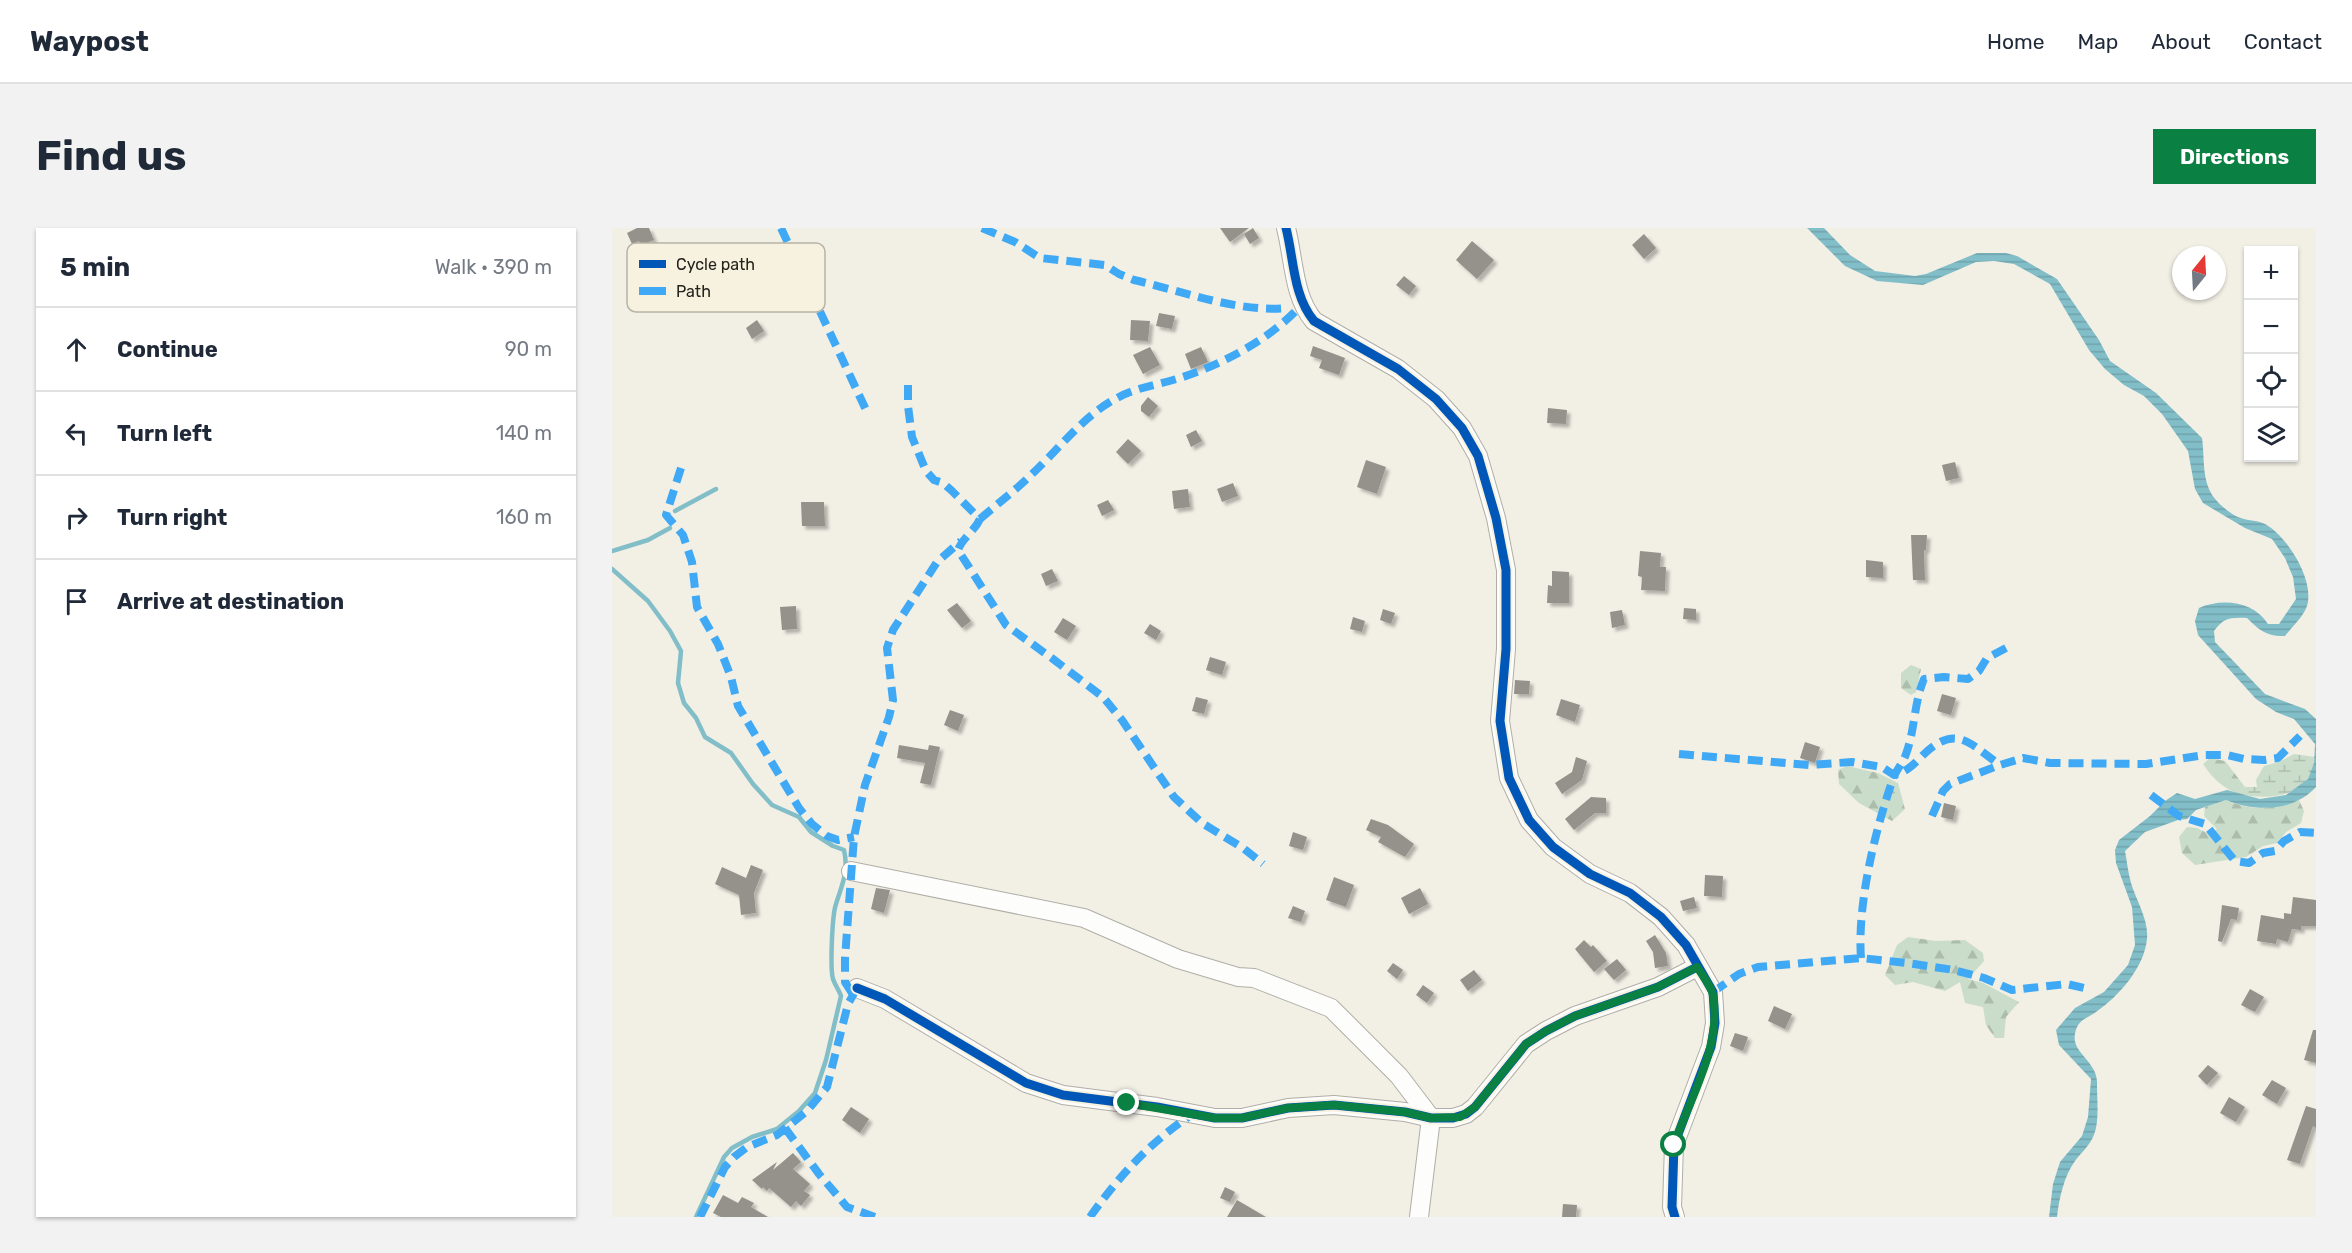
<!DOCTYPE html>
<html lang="en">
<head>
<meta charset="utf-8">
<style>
  body { margin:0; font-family:Rubik,sans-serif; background:#f2f2f3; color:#1f2937 }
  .controls { position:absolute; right:18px; top:18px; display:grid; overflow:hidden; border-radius:0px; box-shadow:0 2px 4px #0004 }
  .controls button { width:54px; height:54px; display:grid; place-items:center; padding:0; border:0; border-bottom:2px solid #e0e1e3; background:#fff; color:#1f2937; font:30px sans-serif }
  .compass { position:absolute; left:1560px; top:18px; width:54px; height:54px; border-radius:50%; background:#fff; box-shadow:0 2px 4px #0004; rotate:18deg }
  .stop { position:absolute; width:18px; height:18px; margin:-14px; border:4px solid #0b8043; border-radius:50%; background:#fff }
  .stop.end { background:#0b8043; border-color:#fff; box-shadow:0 2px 6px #0008 }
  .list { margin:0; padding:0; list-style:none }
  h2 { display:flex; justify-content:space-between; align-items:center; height:78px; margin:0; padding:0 24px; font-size:26px }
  h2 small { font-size:20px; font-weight:400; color:#747a83 }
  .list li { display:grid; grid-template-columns:39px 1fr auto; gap:18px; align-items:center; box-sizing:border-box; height:84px; padding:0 24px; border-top:2px solid #e0e1e3 }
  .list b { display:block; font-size:22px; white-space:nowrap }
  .list em { font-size:20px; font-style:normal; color:#747a83 }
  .icon { flex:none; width:33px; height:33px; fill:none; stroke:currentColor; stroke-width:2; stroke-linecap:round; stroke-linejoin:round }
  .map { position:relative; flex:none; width:1704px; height:989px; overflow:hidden; border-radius:0px }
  header { display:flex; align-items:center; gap:36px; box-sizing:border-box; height:84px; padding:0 30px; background:#fff; border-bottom:2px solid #e0e1e3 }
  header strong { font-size:28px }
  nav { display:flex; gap:33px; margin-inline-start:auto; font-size:21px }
  .intro { display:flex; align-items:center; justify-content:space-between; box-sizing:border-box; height:144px; padding:0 36px }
  h1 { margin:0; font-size:42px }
  .button { padding:15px 27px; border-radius:0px; background:#0b8043; color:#fff; font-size:21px; font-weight:700 }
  main { display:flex; gap:36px; padding:0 36px }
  aside { flex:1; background:#fff; border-radius:0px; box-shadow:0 2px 4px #0004 }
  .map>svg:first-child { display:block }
</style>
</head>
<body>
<header>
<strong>Waypost</strong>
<nav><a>Home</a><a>Map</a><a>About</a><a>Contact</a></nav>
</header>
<div class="intro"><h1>Find us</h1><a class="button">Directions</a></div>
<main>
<aside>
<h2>5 min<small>Walk · 390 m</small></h2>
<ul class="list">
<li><svg class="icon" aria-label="ahead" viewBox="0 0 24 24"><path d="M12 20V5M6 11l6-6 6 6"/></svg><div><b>Continue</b></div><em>90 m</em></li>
<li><svg class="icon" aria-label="left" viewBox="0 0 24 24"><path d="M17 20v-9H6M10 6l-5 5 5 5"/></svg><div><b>Turn left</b></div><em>140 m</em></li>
<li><svg class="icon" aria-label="right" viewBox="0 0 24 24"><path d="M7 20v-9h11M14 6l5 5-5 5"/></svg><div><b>Turn right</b></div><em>160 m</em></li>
<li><svg class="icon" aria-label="arrive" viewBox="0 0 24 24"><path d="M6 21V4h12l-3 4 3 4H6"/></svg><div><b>Arrive at destination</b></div></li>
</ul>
</aside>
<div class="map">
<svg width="1704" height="989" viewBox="0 0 1704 989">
  <defs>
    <pattern id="forest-firs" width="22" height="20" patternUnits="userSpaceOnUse" patternTransform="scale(1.5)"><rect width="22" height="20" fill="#caddca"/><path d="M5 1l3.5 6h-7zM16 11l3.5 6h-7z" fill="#adbdad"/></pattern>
    <pattern id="wetland-marsh" width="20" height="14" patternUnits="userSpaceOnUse" patternTransform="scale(1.5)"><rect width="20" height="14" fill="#caddca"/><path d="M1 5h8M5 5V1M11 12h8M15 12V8" fill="none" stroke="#adbdad"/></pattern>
    <pattern id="water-rules" width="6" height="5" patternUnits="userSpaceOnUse" patternTransform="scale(1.5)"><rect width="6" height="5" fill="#82bec8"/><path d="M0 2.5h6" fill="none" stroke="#70a3ab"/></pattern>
    <filter id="shadow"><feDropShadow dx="3.5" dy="3.5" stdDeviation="1.5" flood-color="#0004"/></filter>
  </defs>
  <rect width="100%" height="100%" fill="#f2efe5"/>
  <path fill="url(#forest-firs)" d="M1299 437 1309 441 1304 464 1299 467 1289 460V445Z
    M1598 530 1613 533 1633 559 1627 566C1612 561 1600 550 1591 536Z
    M1235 538 1266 545 1286 555 1293 581 1280 593 1247 575 1227 556 1226 542Z
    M1614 572C1639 583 1661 582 1687 572L1692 583 1689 595 1674 604 1665 615 1651 618 1634 629 1583 637 1570 625 1567 609 1575 599 1585 600 1597 606 1605 601 1592 588 1593 579Z
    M1296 709 1324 713 1353 712 1371 725 1372 733 1356 751 1371 755 1407 774 1394 789 1392 810H1383L1374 797 1371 779 1353 775 1348 754 1333 763 1301 754 1283 757 1273 747 1285 717Z"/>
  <path fill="url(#wetland-marsh)" d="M1682 526 1703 529C1700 569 1659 573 1627 566L1633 559H1645L1644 552 1652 538 1667 534Z"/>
  <path fill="url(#water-rules)" d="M1195 0H1212L1238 27 1263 43 1303 48 1314 46 1365 25H1394L1405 28 1445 51 1487 112 1498 133 1544 165 1590 210C1593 231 1589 255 1604 272 1609 278 1619 286 1626 289 1635 293 1645 292 1653 296 1675 308 1703 352 1695 378 1691 389 1680 399 1673 408 1655 409 1647 402 1635 390 1619 389 1611 390 1602 403L1603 414 1653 466 1693 481 1704 491V559C1681 584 1643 584 1614 572L1584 582 1575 591 1566 592 1533 604 1513 623C1515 634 1516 644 1519 655 1524 672 1537 692 1535 711 1532 740 1507 768 1484 784 1474 791 1465 792 1463 806 1459 825 1487 834 1485 857 1485 874 1488 897 1480 911 1476 919 1468 926 1463 933 1452 948 1447 971 1445 989H1437L1441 956 1448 934 1470 908 1476 889 1479 851 1447 817 1444 802 1463 780 1492 764 1516 737 1523 717 1520 679 1504 635 1503 622 1507 612 1538 588 1553 573 1565 565 1583 571 1615 562 1648 571 1674 567 1696 551 1702 535 1703 516 1682 491 1664 484 1644 471 1586 407 1583 393 1587 380C1610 370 1641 373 1656 396H1667L1684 371 1681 349 1673 330 1660 311 1633 300 1591 275 1583 261 1576 223 1550 186 1532 168 1512 157 1493 141 1477 122 1438 56 1402 36 1382 33 1364 34 1311 57 1265 53 1233 38Z"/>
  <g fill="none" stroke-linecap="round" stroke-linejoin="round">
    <path stroke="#82bec8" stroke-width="4.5" d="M63 283 104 261
      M0 323 36 312 58 300
      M0 341 36 373 58 403 69 423 66 455 72 475 84 490 93 509 119 525 141 556 160 577 187 589 199 604 221 618 232 622C237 643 230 657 224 676 220 687 218 741 221 751 223 757 227 762 229 768L214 832 203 865 187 883 165 901 140 909 120 920 112 929 84 989"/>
  </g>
  <path fill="#94928a" filter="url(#shadow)" d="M25 0H37L42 12 29 17 27 13 20 16 15 5Z
    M608 0H637L618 14Z
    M641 0 647 10 638 16 632 6Z
    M1032 6 1044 20 1032 31 1020 17Z
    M860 13 882 32 865 51 844 32Z
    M792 48 804 58 797 67 784 57Z
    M547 85 563 88 560 101 544 98Z
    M145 92 152 103 140 111 134 100Z
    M519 92 538 93 536 113 518 112Z
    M701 118 733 130 727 147 707 140 710 132 698 128Z
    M538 119 548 137 531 146 521 127Z
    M589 119 596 134 579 141 573 126Z
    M536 169 546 178 537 189 529 183V178Z
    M936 180 955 182 954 196 935 195Z
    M584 202 590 213 579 219 574 207Z
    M516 211 529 223 516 236 504 224Z
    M754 232 774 239 765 266 745 259Z
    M1343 234 1347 250 1334 253 1330 237Z
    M621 255 626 268 610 274 605 261Z
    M576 261 578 279 562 281 560 263Z
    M496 272 502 282 490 288 485 277Z
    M189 274H212L213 298H190Z
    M1299 307H1315L1314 322H1312L1313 352H1301Z
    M1028 323 1049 325 1048 339H1054L1053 363 1029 362 1030 349 1026 348Z
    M1254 332 1271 334V350L1254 349Z
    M440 341 446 353 434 358 429 346Z
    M940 343 957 344V375H935L936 357 940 358Z
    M345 375 359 393 350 400 335 382Z
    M184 378 185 401 170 402 168 379Z
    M1072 380 1084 381V392L1071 391Z
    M771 381 783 385 779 396 768 392Z
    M1010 382 1013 397 1000 400 998 384Z
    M741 389 753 393 750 404 738 401Z
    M451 390 464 398 455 412 442 404Z
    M538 396 549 403 544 412 532 405Z
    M598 429 614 434 610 447 594 442Z
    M903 452 918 453 917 466H902Z
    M1330 466 1344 470 1339 487 1325 483Z
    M584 469 596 472 592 486 580 483Z
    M949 471 968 477 963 494 944 487Z
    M338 482 352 487 346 503 332 497Z
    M1193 514 1208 519 1203 535 1188 530Z
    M287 517 316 522 317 517 328 519 319 557 308 555 313 535 285 530Z
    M964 529 975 533 970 552 950 566 943 555 960 544Z
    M979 569 994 570V585H983L962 602 953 591Z
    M1332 575 1344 578 1341 592 1329 589Z
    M759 591 776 597 802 616 793 629 766 614 769 609 754 602Z
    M681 604 695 609 691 622 677 618Z
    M139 637 151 642 142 665 144 685 129 687 127 667 103 656 110 639 134 650Z
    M1093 647 1111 648 1110 669 1092 668Z
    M722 649 742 657 734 679 714 672Z
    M264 660 278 662 272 685 259 681Z
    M808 660 816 676 797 686 789 670Z
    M1082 669 1085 680 1071 683 1068 673Z
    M1681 669 1704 672V698H1689V702L1680 701 1676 714 1665 711 1664 716 1645 713 1649 687 1672 691V685L1679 686Z
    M1610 677 1627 680 1625 692 1619 691 1610 714 1606 713Z
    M681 678 693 683 689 694 676 690Z
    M1043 707 1054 725 1056 738 1043 740 1041 724 1034 713Z
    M972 712 979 719 981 717 995 733 982 744 963 721Z
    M1005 731 1014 742 1002 752 992 741Z
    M781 735 791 742 785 751 775 743Z
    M862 742 870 752 856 763 848 752Z
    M811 757 822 765 815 775 804 767Z
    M1638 761 1652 769 1643 784 1629 777Z
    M1162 778 1180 786 1173 801 1156 793Z
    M1701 802H1704V835L1692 832Z
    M1123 805 1136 809 1131 823 1118 818Z
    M1596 837 1606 845 1595 857 1586 848Z
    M1660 852 1674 860 1665 876 1650 867Z
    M1617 869 1633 879 1624 894 1608 885Z
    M1694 878 1704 881V900L1701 898 1688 936 1675 932Z
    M239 879 257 891 248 905 230 892Z
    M181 925 189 934 181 941 198 956 192 963 198 967 189 978 184 973 179 979 157 960 155 963 151 959 150 961 140 952 165 934 161 942Z
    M613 959 623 964 618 974 608 970Z
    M111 967 126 975 130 969 142 975 139 979 156 989H109L101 985Z
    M625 972 654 989H615Z
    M951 976 965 977 964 989H950Z"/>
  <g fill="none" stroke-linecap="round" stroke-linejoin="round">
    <g stroke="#b0aea7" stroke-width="20">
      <path id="minor" d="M674 0C682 31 681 68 702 93L786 141 824 171 850 200 866 228 884 290 894 342V421L888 493 897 550 917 592 941 619 978 646 1018 665 1049 689 1074 717 1101 764 1103 795 1099 819 1062 917 1060 979 1063 989
        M239 643 472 690 566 731 626 749 642 750 719 780 787 848 819 890 807 989
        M245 760 273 771 414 855 451 867 545 879 603 890H630L676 880 722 877 793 884 819 890H841L854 886 863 879 914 816 934 803 963 788 1046 759 1085 739"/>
    </g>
    <use href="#minor" stroke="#fdfdfb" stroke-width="18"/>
    <path stroke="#3fa9f5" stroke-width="8" stroke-dasharray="15 8" stroke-linecap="butt" d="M169 0 255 184
      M370 0 403 14 428 30 493 37 507 46 522 52C570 63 627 85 676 80
      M296 157V178L300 209 314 243 322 252 331 255 339 262 368 291C362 304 351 309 346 322L394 397 441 431 491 469 510 492 562 569 590 595 631 620 651 636
      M69 240 54 287 71 307 80 334 85 379 106 416 119 449 126 478 187 580 200 596 215 608 226 612 242 609
      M368 291C385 276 404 262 420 246 447 221 472 187 505 170 525 159 550 156 571 149 613 135 662 109 691 75
      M1067 526 1197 537 1240 534 1270 539 1282 547C1294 544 1300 538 1309 529 1343 495 1356 514 1388 537L1411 530 1438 535 1534 536 1592 527H1615L1632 531 1652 532 1666 530 1688 508
      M1539 567 1567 588 1593 596 1623 633 1637 635 1651 625 1663 623 1672 613 1688 604 1704 605
      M1320 588 1331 563 1338 556 1388 537
      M1249 730C1245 677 1263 602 1281 551 1284 542 1291 535 1294 526 1303 502 1302 474 1312 451L1332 449 1356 451 1367 443 1375 430 1396 419
      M1101 764 1127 746 1146 739 1249 730 1295 735 1342 742 1372 750 1400 762 1455 756 1476 761
      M173 900 207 946 235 979 263 989
      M88 989 113 939 122 929 135 919 165 907 195 883 215 859 236 776 245 760 240 765 233 754V730L242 609 253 557 277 489 281 472 275 420 281 402 325 334 349 313
      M478 989C507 948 539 913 581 886"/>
    <g stroke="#f7f2e0" stroke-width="13">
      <path id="cycleway" d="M674 0C682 31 681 68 702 93L786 141 824 171 850 200 866 228 884 290 894 342V421L888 493 897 550 917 592 941 619 978 646 1018 665 1049 689 1074 717 1101 764 1103 795 1099 819 1062 917 1060 979 1063 989
        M245 760 273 771 414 855 451 867 545 879 603 890H630L676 880 722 877 793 884 819 890H841L854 886 863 879 914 816 934 803 963 788 1046 759 1085 739"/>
    </g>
    <use href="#cycleway" stroke="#0057b8" stroke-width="9"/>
  </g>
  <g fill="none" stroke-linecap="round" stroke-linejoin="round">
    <path stroke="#0b8043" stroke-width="8" d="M515 875 603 890H630L676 880 722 877 793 884 819 890 848 889 863 879 914 816 934 803 963 788 1046 759 1085 739C1090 747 1099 757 1101 767 1110 819 1078 869 1062 917"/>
  </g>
  <rect x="15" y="15" width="198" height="69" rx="9" fill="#f7f2e0" stroke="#b7b4a5" stroke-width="1.5"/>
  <rect x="27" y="32" width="27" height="8" fill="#0057b8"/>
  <rect x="27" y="59" width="27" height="8" fill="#3fa9f5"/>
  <g font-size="16" fill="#23221b">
    <text x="64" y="42">Cycle path</text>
    <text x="64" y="69">Path</text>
  </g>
</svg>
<div class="controls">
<button>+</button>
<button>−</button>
<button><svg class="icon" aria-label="locate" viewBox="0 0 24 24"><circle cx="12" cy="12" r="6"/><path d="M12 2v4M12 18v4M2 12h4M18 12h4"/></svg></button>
<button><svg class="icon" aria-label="layers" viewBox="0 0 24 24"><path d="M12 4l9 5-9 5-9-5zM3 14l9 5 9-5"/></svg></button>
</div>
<svg class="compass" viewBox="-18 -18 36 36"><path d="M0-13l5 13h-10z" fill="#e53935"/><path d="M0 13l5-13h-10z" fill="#747a83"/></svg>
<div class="stop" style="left:1062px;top:917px"></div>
<div class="stop end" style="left:515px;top:875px"></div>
</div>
</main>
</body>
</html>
